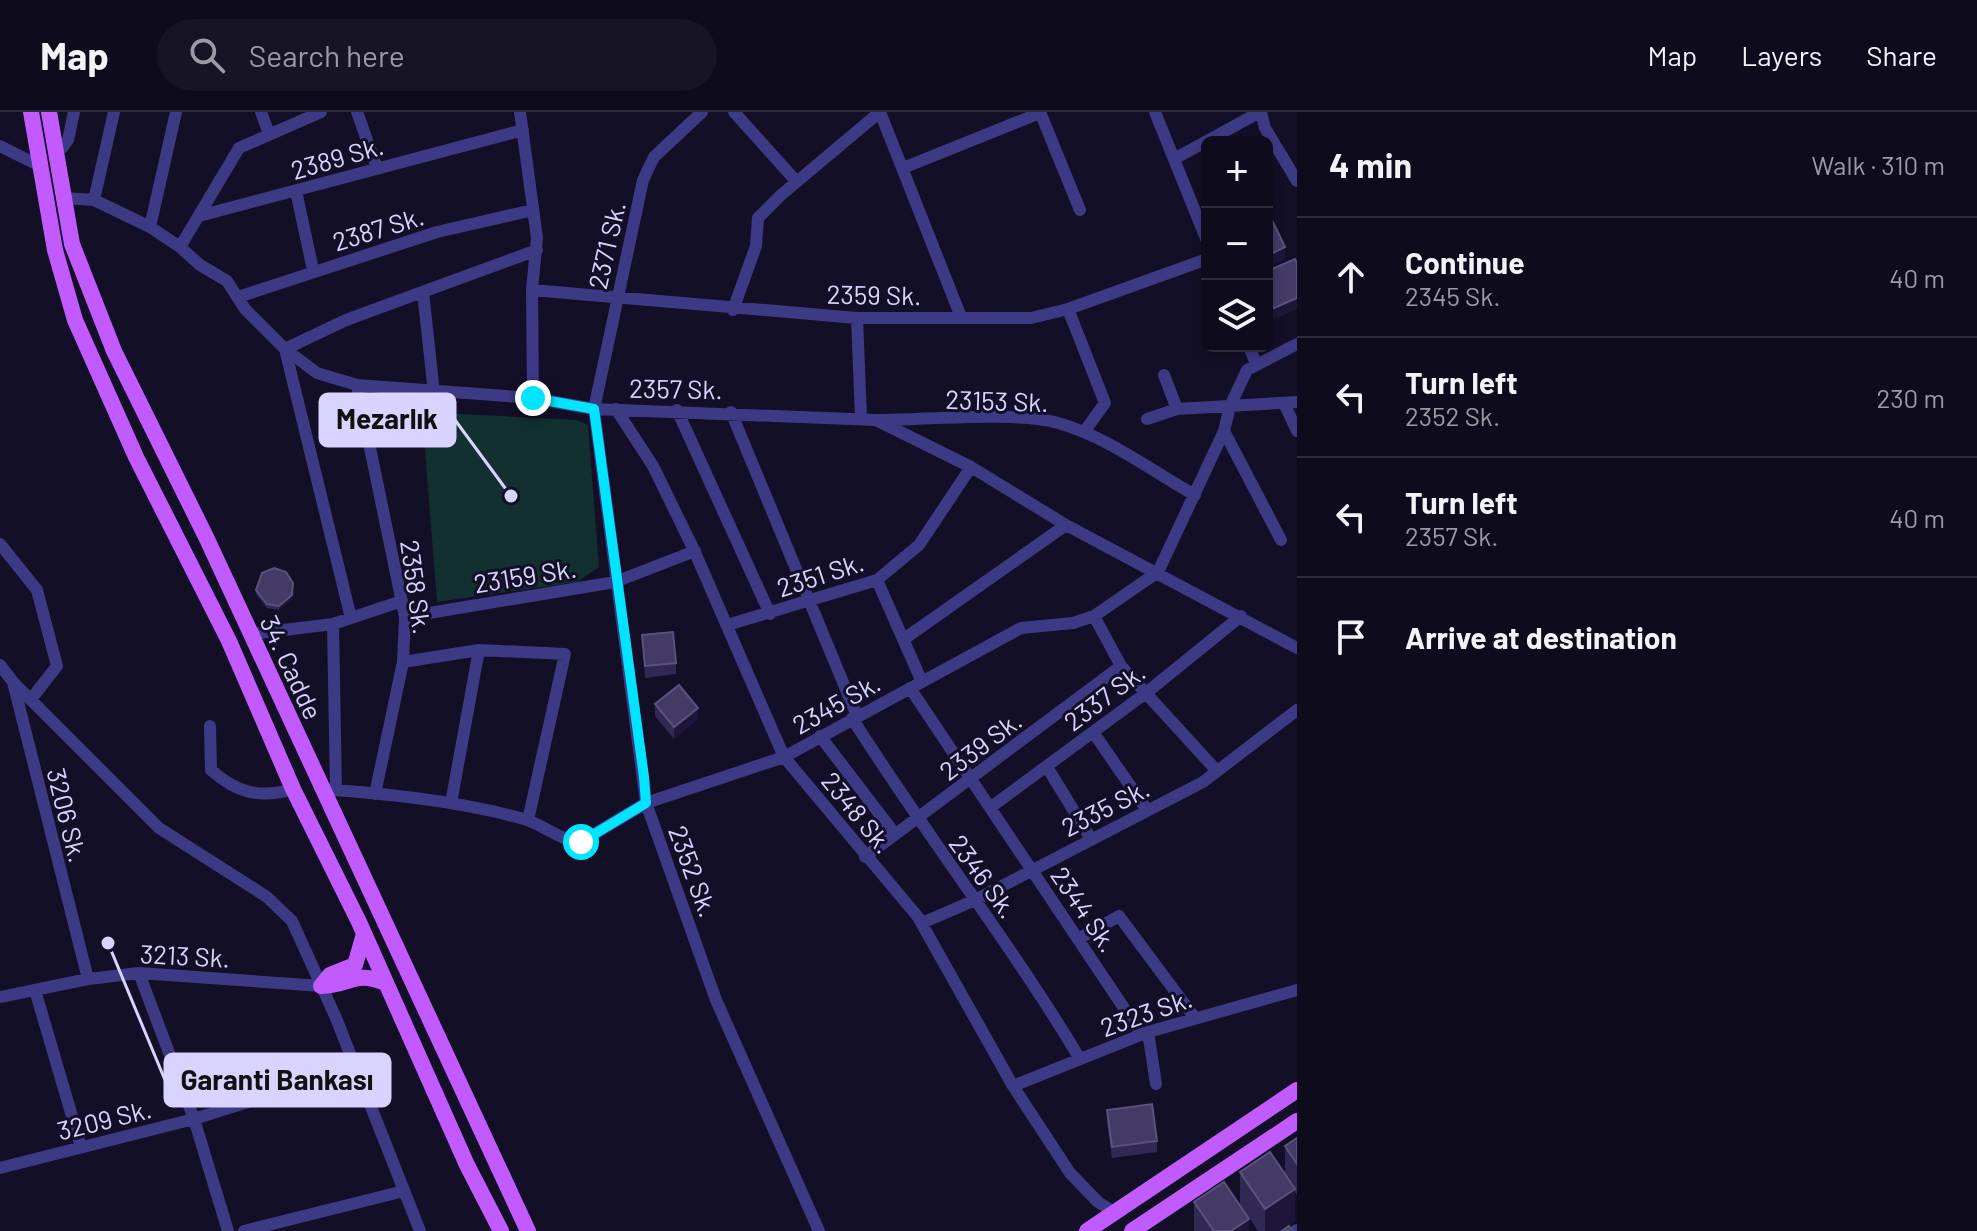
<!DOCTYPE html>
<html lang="en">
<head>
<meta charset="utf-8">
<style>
  body { margin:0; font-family:Barlow,sans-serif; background:#171425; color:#f1f3f6 }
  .controls { position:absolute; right:24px; top:24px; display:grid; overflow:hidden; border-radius:12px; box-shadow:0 4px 12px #0003 }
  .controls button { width:72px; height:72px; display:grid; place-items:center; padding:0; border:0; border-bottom:2px solid #2e2b3b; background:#0e0b1c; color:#f1f3f6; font:40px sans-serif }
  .stop { position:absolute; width:24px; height:24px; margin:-18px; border:6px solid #00e5ff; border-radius:50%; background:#fff }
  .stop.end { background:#00e5ff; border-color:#fff; box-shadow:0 2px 8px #0008 }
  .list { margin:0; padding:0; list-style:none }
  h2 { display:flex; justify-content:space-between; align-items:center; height:104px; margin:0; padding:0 32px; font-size:34px }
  h2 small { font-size:26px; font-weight:400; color:#9b9ba3 }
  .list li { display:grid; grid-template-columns:52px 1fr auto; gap:24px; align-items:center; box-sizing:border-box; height:120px; padding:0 32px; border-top:2px solid #2e2b3b }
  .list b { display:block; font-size:30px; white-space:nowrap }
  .list p { margin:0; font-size:26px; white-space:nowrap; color:#9b9ba3 }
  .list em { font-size:26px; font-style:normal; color:#9b9ba3 }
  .icon { flex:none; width:44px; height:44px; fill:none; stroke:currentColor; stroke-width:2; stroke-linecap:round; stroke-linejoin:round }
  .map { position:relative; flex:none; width:1297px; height:1119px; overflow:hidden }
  header { display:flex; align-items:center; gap:48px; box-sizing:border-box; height:112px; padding:0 40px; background:#0e0b1c; border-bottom:2px solid #2e2b3b }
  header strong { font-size:38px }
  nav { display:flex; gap:44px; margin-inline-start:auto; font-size:28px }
  .search { width:560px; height:72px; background:#171425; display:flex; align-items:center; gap:20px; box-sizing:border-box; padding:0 28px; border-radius:44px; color:#9b9ba3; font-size:30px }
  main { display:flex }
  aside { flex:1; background:#0e0b1c }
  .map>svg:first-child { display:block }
</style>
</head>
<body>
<header>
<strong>Map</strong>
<div class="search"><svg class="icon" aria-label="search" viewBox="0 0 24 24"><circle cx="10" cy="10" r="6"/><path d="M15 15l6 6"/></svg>Search here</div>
<nav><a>Map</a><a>Layers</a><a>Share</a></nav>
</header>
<main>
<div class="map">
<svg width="1297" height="1119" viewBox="0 0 1297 1119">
  <rect width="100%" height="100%" fill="#130f26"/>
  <path fill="#12302f" d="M422 300 577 308 588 313 599 455 577 470 437 490Z"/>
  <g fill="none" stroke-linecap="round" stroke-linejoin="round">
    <path stroke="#3d3a85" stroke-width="12" d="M261 0 269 22
      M357 0 377 56
      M520 0 537 126 532 178 533 286
      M702 0 654 45 643 68 594 297 646 691 716 888 819 1119
      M734 0 796 69
      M1040 0 1080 98
      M1155 0 1207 129
      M1261 0 1265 16 1297 69
      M0 34 40 54
      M54 36H62L68 28 74 0
      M1174 47 1260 0
      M903 56 1040 1
      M296 79 313 158
      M64 86 94 88 150 115 180 135 200 153 227 169 245 197 285 237 317 261 357 273 533 286 594 297 876 308 971 355 1066 413 1297 536
      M94 88 114 0
      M199 104 523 18
      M150 115 176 0
      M180 135 239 36 321 0
      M532 178 857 206H1031L1068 197 1207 147
      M423 180 434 281
      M238 185 437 120 533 98
      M1068 197 1105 291 1084 320
      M733 198 756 134 758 106 781 83 880 0 961 205
      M857 206 861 305
      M1249 234 1256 252
      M1164 263 1177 297
      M357 273 405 505 403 550 375 682
      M1284 291 1297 319
      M616 297 653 354 693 436 784 645 918 805 1013 974 1070 1061 1098 1090 1114 1100
      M677 298 770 502
      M731 300 857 604
      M1147 307 1177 297 1297 290
      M879 308C927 308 1015 299 1058 311 1106 324 1152 359 1195 383
      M1224 319 1281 428
      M0 432 37 478 57 554 32 586
      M877 468 922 570
      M1094 504 1121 554 1217 659
      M405 505 615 470 695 439
      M351 506 285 237 346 208 537 138
      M333 512 336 678
      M727 513 877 468 919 433 971 355
      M251 522 333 512 402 489
      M904 527 1066 413
      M403 550 479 538 565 542 528 708
      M0 553 13 570 88 867
      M13 570 159 716 267 785 292 809 336 906 420 1119
      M910 576 1142 923
      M852 606C925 722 1010 830 1080 947
      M210 614 211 658C237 681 260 687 293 677
      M1093 620 1147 698
      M820 624 895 722
      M1047 655 1091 727
      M322 677C389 682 459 689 524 707 544 713 559 728 581 730L646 691 784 645 1021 516 1073 511 1094 504 1158 460 1224 319 1230 294 1247 258 1297 232
      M451 691 479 538
      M991 695 1146 581 1241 504
      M865 745 1121 554
      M922 811 973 789 1203 670 1297 598
      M1078 827 1119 804 1195 906
      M139 861 194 1007 228 1119
      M35 878 81 1035
      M0 885 88 867 139 861 321 874
      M1148 920 1156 972
      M1013 974 1148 920 1297 878
      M0 1056 194 1007 355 956
      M244 1119 404 1079
      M1295 1119 1297 1118"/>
    <path stroke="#c25bff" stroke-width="16" d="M31 0 55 138 75 208 136 345 229 529 293 677 359 810 467 1053 501 1119
      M49 0 72 132 114 239 207 427 528 1119
      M364 822 355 853 330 863 321 874C352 873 353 858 386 871
      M1087 1119 1297 978
      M1132 1119 1297 1009"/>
  </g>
  <path fill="#312854" d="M1207 48V69L1204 61V50Z
    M1295 147 1272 208 1267 196V159Z
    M293 471 292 487 279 498 267 496 256 482V478Z
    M642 523 676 551V562L645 566Z
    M655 592 698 607 674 627 655 604Z
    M1107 998 1157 1029V1040L1112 1046 1107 1010Z
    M1297 1026V1084L1295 1080V1109L1280 1119H1258L1240 1092V1060L1285 1063V1034Z
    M1194 1090 1249 1119H1194Z"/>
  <path fill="#1d163a" d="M1285 135V147L1267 155V144Z
    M1297 186V197L1272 208V197Z
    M292 483V487L279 498V494Z
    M698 596V607L674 627V615Z
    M1295 1077V1109L1280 1119H1265V1097Z
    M1249 1107V1119H1231Z"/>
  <path fill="#433a66" stroke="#5a527e" stroke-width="2" d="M1273 110 1285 135 1267 144V112Z
    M1295 147 1297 152V186L1272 197 1267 185V159Z
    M274 456 286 460 293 471 292 483 279 494 267 492 256 478 262 461Z
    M673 520 676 551 645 554 642 523Z
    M679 573 698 596 674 615 655 592Z
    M1152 992 1157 1029 1112 1035 1107 998Z
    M1297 1026V1052L1285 1034Z
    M1270 1040 1295 1077 1265 1097 1240 1060Z
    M1224 1070 1249 1107 1231 1119H1214L1194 1090Z
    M1289 1114 1292 1119H1282Z"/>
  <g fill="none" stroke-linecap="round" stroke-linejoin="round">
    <path stroke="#00e5ff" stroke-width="10" d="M533 286 594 297 644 665 646 691 581 730"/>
  </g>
  <g text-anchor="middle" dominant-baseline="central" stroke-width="6" stroke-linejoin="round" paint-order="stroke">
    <g font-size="26" fill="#d9d4ff" stroke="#130f26">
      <text transform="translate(337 45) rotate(-16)">2389 Sk.</text>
      <text transform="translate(378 116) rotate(-17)">2387 Sk.</text>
      <text transform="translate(606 133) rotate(-77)">2371 Sk.</text>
      <text transform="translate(874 182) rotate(1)">2359 Sk.</text>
      <text transform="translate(676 276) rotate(1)">2357 Sk.</text>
      <text transform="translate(997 288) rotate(2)">23153 Sk.</text>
      <text transform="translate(820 462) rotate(-18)">2351 Sk.</text>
      <text transform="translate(525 463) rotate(-9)">23159 Sk.</text>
      <text transform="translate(417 475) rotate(82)">2358 Sk.</text>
      <text transform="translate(292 555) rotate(65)">34. Cadde</text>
      <text transform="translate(1104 584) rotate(-37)">2337 Sk.</text>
      <text transform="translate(836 591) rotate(-29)">2345 Sk.</text>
      <text transform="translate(980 633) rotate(-37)">2339 Sk.</text>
      <text transform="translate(1105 695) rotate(-27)">2335 Sk.</text>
      <text transform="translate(858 700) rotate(51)">2348 Sk.</text>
      <text transform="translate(68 703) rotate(76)">3206 Sk.</text>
      <text transform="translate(694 759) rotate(70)">2352 Sk.</text>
      <text transform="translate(984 764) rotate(54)">2346 Sk.</text>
      <text transform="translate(1085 797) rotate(56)">2344 Sk.</text>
      <text transform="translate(185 843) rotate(3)">3213 Sk.</text>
      <text transform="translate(1146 900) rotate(-19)">2323 Sk.</text>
      <text transform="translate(104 1007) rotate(-14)">3209 Sk.</text>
    </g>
  </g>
  <path fill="none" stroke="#d9d4ff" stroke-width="3" d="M511 384L455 308M108 831L165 968"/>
  <g fill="#d9d4ff" stroke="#130f26" stroke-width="3">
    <circle cx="511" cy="384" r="8"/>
    <circle cx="108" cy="831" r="8"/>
  </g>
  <g fill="#d9d4ff" stroke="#d9d4ff" stroke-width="3">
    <rect x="320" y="282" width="135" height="52" rx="8"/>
    <rect x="165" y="942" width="225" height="52" rx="8"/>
  </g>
  <g font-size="28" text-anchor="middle" font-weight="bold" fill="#111">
    <text x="387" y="317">Mezarlık</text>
    <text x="277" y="978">Garanti Bankası</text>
  </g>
</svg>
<div class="controls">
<button>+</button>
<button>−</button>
<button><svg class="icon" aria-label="layers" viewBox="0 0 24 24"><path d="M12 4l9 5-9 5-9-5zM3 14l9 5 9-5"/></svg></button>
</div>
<div class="stop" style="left:581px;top:730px"></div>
<div class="stop end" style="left:533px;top:286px"></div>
</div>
<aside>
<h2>4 min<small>Walk · 310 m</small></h2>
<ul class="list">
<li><svg class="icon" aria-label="ahead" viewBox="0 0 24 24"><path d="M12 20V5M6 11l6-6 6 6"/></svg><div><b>Continue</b><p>2345 Sk.</p></div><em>40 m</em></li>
<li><svg class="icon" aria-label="left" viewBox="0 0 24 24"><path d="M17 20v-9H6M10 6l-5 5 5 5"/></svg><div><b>Turn left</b><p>2352 Sk.</p></div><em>230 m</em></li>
<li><svg class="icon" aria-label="left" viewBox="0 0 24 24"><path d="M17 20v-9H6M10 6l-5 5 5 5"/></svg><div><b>Turn left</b><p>2357 Sk.</p></div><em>40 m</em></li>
<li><svg class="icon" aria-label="arrive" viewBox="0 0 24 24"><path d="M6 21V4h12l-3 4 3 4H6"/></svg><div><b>Arrive at destination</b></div></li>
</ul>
</aside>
</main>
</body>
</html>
